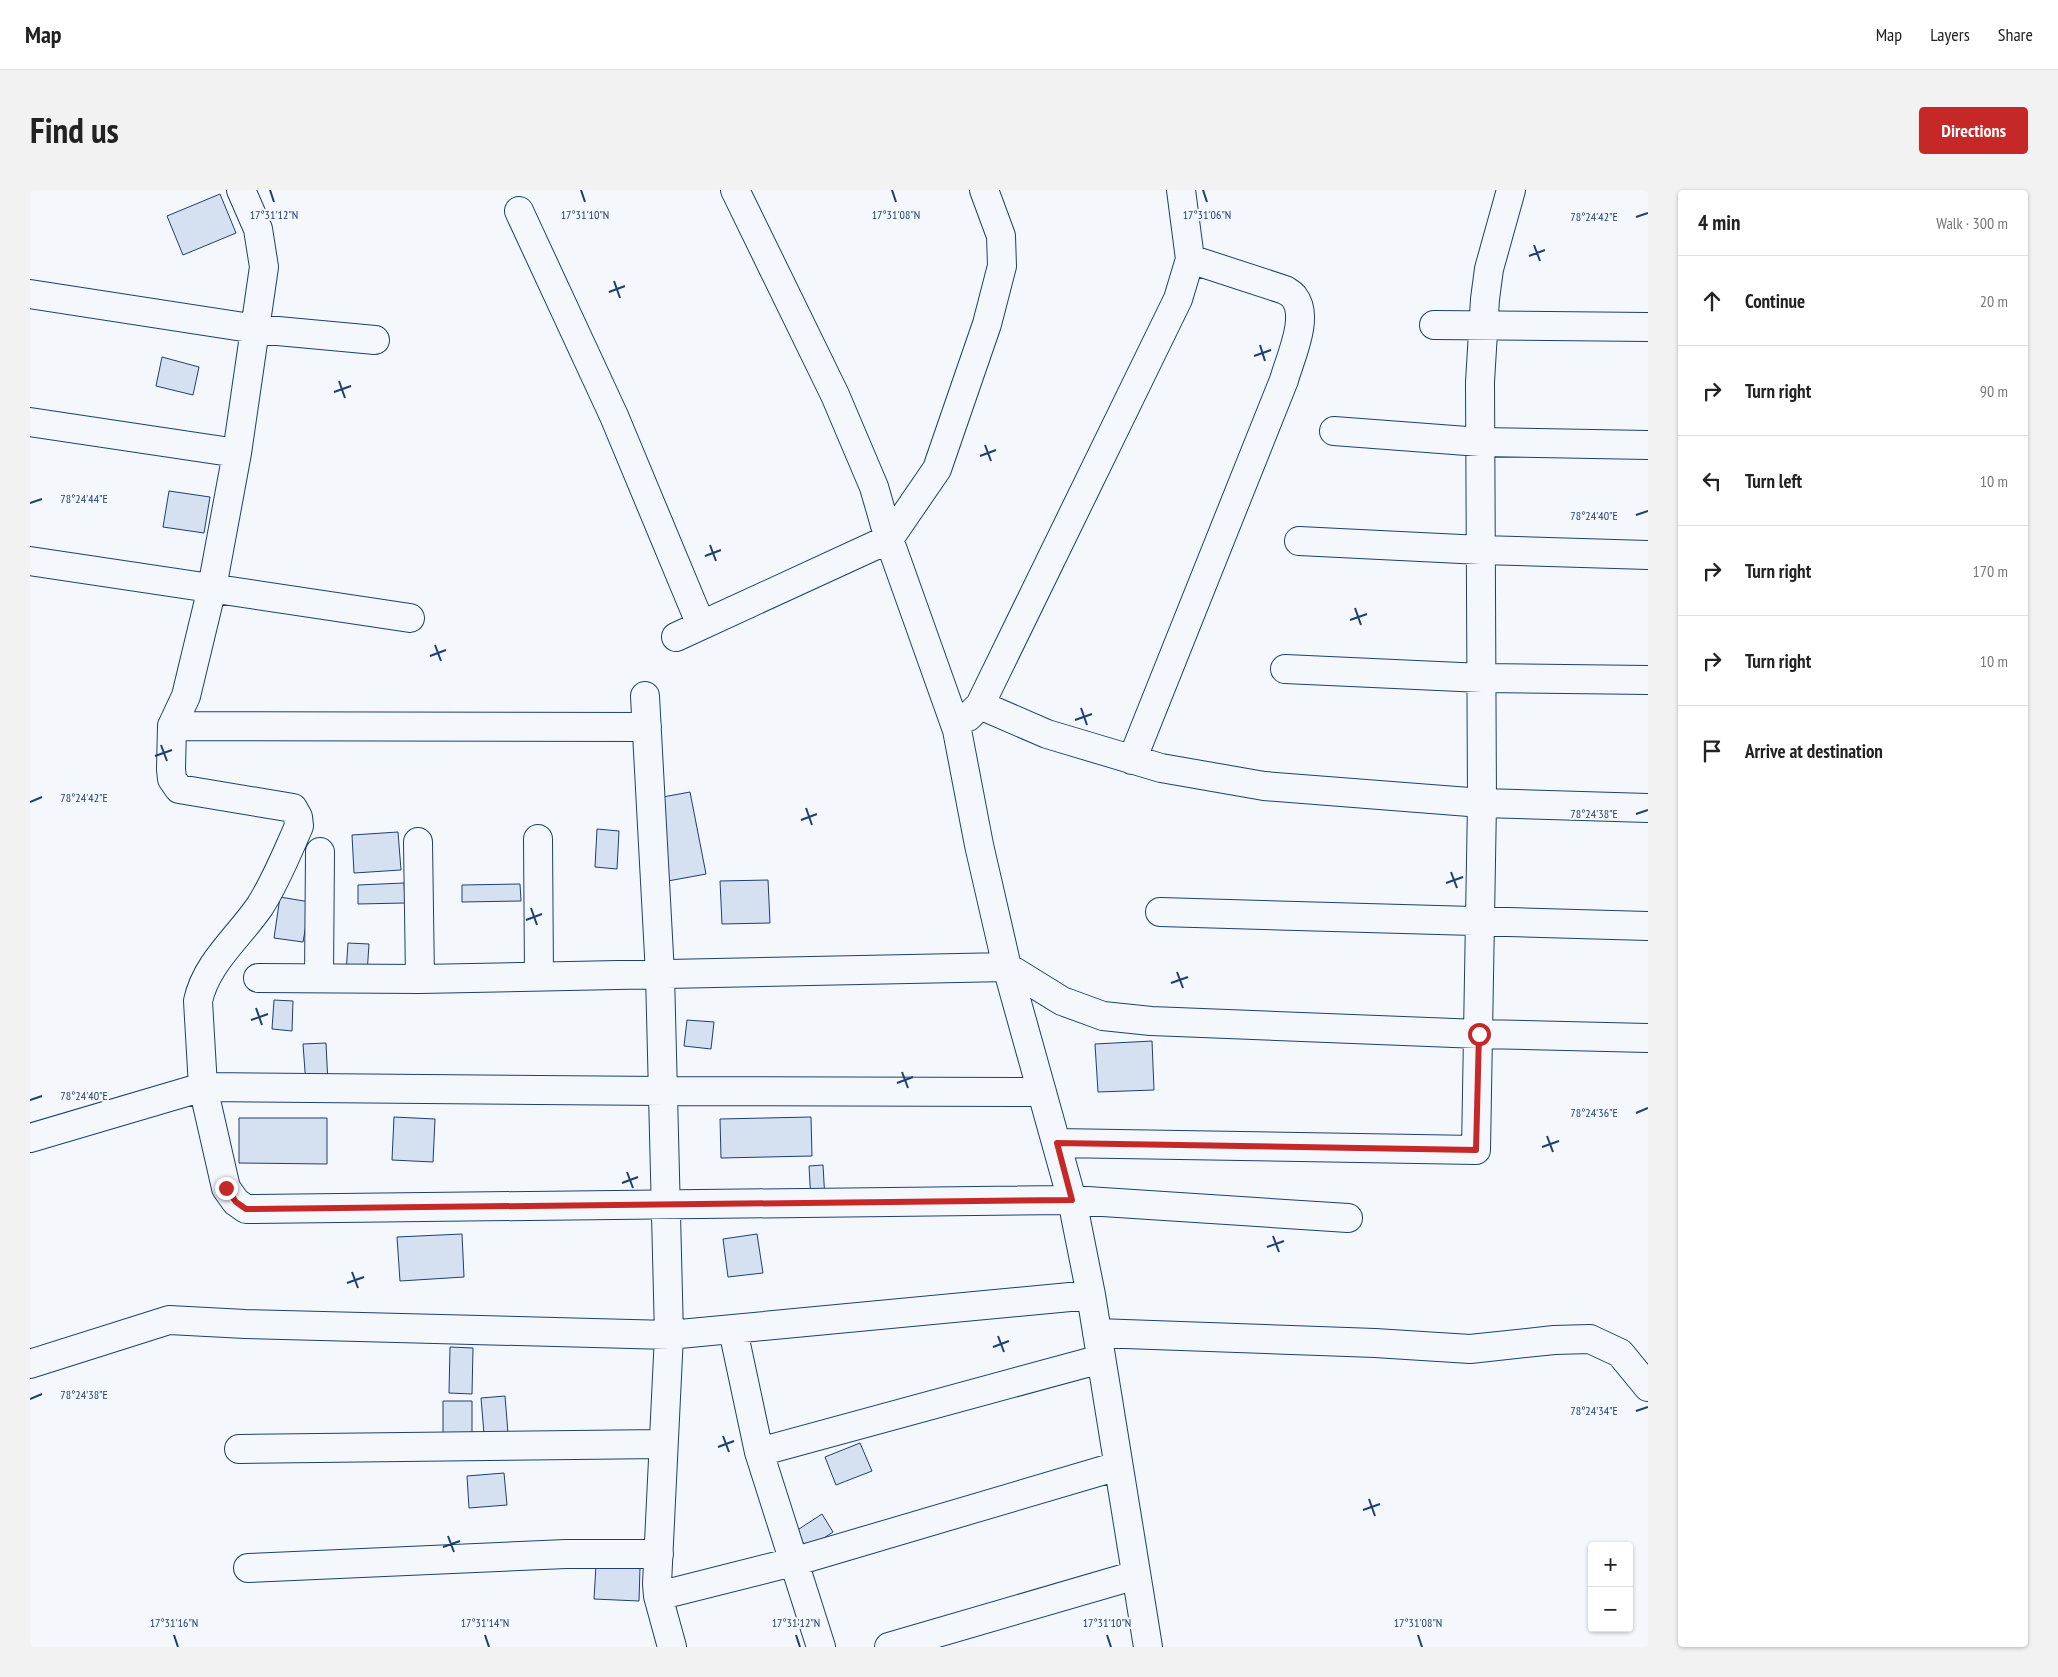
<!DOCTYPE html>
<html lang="en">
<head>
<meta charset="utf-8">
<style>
  body { margin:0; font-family:"PT Sans Narrow",sans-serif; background:#f2f2f2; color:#222 }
  .controls { position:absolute; right:15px; bottom:15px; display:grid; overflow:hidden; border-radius:5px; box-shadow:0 1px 4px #0004 }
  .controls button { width:45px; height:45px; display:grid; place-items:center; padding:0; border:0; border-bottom:1px solid #e0e0e0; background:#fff; color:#222; font:25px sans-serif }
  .stop { position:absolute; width:15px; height:15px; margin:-11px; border:4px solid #c62828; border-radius:50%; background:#fff }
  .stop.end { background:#c62828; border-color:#fff; box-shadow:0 1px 5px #0008 }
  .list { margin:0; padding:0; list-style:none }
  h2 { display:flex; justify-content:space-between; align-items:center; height:65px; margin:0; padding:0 20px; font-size:21px }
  h2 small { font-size:16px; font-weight:400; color:#767676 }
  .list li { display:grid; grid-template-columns:32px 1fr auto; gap:15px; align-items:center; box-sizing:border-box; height:90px; padding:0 20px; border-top:1px solid #e0e0e0 }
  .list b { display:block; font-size:19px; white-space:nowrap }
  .list em { font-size:16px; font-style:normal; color:#767676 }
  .icon { flex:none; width:28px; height:28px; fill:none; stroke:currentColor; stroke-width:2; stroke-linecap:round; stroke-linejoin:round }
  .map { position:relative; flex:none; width:1618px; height:1457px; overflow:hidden; border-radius:5px }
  header { display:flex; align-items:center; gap:30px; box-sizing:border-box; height:70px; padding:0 25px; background:#fff; border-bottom:1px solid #e0e0e0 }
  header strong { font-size:24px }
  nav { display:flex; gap:28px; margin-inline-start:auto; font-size:18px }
  .intro { display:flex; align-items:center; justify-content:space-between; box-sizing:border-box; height:120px; padding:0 30px }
  h1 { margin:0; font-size:35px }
  .button { padding:12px 22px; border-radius:5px; background:#c62828; color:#fff; font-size:18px; font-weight:700 }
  main { display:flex; gap:30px; padding:0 30px }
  aside { flex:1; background:#fff; border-radius:5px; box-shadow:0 1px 4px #0004 }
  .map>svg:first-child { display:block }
</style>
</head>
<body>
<header>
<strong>Map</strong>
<nav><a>Map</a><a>Layers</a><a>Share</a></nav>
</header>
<div class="intro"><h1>Find us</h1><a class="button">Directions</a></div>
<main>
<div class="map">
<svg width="1618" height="1457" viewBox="0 0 1618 1457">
  <rect width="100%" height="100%" fill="#f4f7fb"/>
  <path fill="#d5e0f0" stroke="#1d3f73" d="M190 4 206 43 153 65 137 26Z
    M132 167 169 177 163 205 126 196Z
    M139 301 180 307 174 343 133 337Z
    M660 602 676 684 638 691 622 609Z
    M567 639 589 641 587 679 565 677Z
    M368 642 371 680 324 683 322 645Z
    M738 690 740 733 692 734 690 691Z
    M374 693 375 713 328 714V695Z
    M490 694 491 711 432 712V695Z
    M250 707 280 712 273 752 244 748Z
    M318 753 339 754 337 784 316 783Z
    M244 810 263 811 262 841 242 839Z
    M657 830 684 832 681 859 654 856Z
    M1122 851 1124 900 1068 902 1065 854Z
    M296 853 298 894 276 895 273 854Z
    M364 927 405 929 403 972 362 970Z
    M781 927 782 966 691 968 690 929Z
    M209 928H297V974L209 973Z
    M793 975 795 1010 781 1011 779 976Z
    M432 1044 434 1087 370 1091 367 1047Z
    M727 1044 733 1083 698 1087 693 1049Z
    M420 1157 443 1158 442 1204 419 1203Z
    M475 1206 478 1243 454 1244 451 1208Z
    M413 1211H442V1244H413Z
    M830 1253 842 1281 806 1295 795 1267Z
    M474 1283 477 1315 439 1318 437 1286Z
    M792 1324 803 1342 777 1359 766 1341Z
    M566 1375 610 1378 609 1411 564 1409Z"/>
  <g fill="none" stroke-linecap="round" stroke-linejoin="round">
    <g stroke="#1d3f73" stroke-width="30">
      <path id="minor" d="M705 0 805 205 844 297 859 349 927 540 949 655 977 777 1042 1010 1061 1105 1118 1457
        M489 21 584 226 671 435
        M0 104 226 139 345 150
        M1404 135 1618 137
        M0 232 207 263
        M1304 241 1450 252 1618 255
        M1269 351 1451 360 1618 365
        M0 371 380 428
        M646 447 859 349 907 279 957 134 972 76 971 46 954 0
        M1255 479 1452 488 1618 490
        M615 506 630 784 639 1145 627 1394 628 1406 642 1457
        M950 515 1017 544 1131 578 1234 596 1452 613 1618 618
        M938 527 950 515 1148 109 1160 69 1151 0
        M142 536 617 537
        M1102 570 1254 190C1260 168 1280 127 1264 107 1262 104 1258 102 1255 100L1160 69
        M508 649 509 786
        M388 652 390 789
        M1130 722 1618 736
        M228 788 390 789 977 777 1032 811 1073 826 1121 831 1449 844 1618 848
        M289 788 290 662
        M1012 902 633 901 173 897 196 998 206 1012 216 1019 1042 1010 1318 1028
        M0 948 173 897 168 811C176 773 209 747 230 716 246 691 257 663 269 636L268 627 263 618 149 599 142 589 141 579 142 536 156 506 182 398 207 263 234 77 228 39 211 0
        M1027 953 1446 960 1452 613 1450 192 1455 109 1459 79 1481 0
        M703 1140 729 1262 791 1457
        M1067 1143 1345 1153 1440 1159 1524 1150 1560 1149 1590 1163 1618 1197
        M0 1174 139 1130 215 1134 639 1145 1061 1105
        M209 1259 632 1254
        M729 1262 1071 1169
        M218 1378 536 1364H629
        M628 1406 763 1372 1088 1276
        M859 1457 1106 1385"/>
    </g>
    <use href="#minor" stroke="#f4f7fb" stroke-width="28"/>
  </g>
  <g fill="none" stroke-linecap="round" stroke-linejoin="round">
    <path stroke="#c62828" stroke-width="6" d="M196 998 206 1012 216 1019 1042 1010 1027 953 1446 960 1449 844"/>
  </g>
  <path fill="none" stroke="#1d3f73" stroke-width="2" d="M240 0 244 12M551 0 555 12M862 0 866 12M1173 0 1177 12M1606 27 1618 23M1504 55 1510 71M1499 66 1515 60M584 91 590 108M579 102 595 96M1230 155 1235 171M1224 166 1241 160M309 191 315 208M304 202 321 196M955 255 961 271M950 266 966 260M0 313 12 309M1606 325 1618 321M680 355 686 371M675 366 691 360M1325 418 1331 435M1320 430 1337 424M405 455 411 471M400 466 416 460M1051 518 1057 535M1045 530 1062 524M131 555 137 571M125 566 142 560M0 612 12 607M776 618 782 635M1606 624 1618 620M771 630 787 624M1421 682 1427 698M1416 693 1433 687M501 718 507 735M496 730 512 724M1147 782 1153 798M1141 793 1158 787M226 818 232 835M221 830 238 824M872 882 878 898M867 893 883 887M0 910 12 906M1606 923 1618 918M1517 946 1523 962M1512 957 1529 951M597 982 603 998M592 993 608 987M1243 1046 1249 1062M1237 1057 1254 1051M322 1082 328 1098M317 1093 334 1087M968 1146 974 1162M963 1157 979 1151M0 1209 12 1204M1606 1221 1618 1217M693 1246 699 1262M688 1257 704 1251M1339 1309 1345 1326M1333 1320 1350 1314M418 1346 424 1362M413 1357 430 1351M144 1445 148 1457M455 1445 459 1457M766 1445 770 1457M1077 1445 1081 1457M1388 1445 1392 1457"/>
  <g font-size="12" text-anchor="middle" fill="#1d3f73" stroke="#f4f7fb" stroke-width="4" stroke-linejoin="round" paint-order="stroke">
    <text x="244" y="29">17°31'12"N</text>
    <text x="555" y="29">17°31'10"N</text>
    <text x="866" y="29">17°31'08"N</text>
    <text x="1177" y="29">17°31'06"N</text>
    <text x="1564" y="31">78°24'42"E</text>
    <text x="54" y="313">78°24'44"E</text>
    <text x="1564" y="330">78°24'40"E</text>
    <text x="54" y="612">78°24'42"E</text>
    <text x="1564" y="628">78°24'38"E</text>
    <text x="54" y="910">78°24'40"E</text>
    <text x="1564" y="927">78°24'36"E</text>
    <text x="54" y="1209">78°24'38"E</text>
    <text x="1564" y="1225">78°24'34"E</text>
    <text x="144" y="1437">17°31'16"N</text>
    <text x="455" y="1437">17°31'14"N</text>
    <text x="766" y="1437">17°31'12"N</text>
    <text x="1077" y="1437">17°31'10"N</text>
    <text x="1388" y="1437">17°31'08"N</text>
  </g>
</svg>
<div class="controls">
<button>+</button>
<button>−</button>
</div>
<div class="stop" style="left:1449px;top:844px"></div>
<div class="stop end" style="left:196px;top:998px"></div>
</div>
<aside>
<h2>4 min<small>Walk · 300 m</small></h2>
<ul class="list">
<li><svg class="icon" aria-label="ahead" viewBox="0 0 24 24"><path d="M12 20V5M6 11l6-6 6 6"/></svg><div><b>Continue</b></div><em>20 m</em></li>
<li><svg class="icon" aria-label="right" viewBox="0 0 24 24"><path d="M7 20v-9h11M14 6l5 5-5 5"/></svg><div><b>Turn right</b></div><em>90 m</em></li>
<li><svg class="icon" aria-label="left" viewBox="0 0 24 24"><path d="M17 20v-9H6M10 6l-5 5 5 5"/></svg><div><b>Turn left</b></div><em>10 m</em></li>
<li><svg class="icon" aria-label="right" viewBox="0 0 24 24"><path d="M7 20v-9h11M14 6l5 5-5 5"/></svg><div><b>Turn right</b></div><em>170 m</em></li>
<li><svg class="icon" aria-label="right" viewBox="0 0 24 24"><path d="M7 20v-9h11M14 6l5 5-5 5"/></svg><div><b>Turn right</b></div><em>10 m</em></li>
<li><svg class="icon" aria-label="arrive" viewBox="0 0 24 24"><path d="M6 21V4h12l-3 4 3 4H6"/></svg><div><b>Arrive at destination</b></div></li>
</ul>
</aside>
</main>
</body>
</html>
